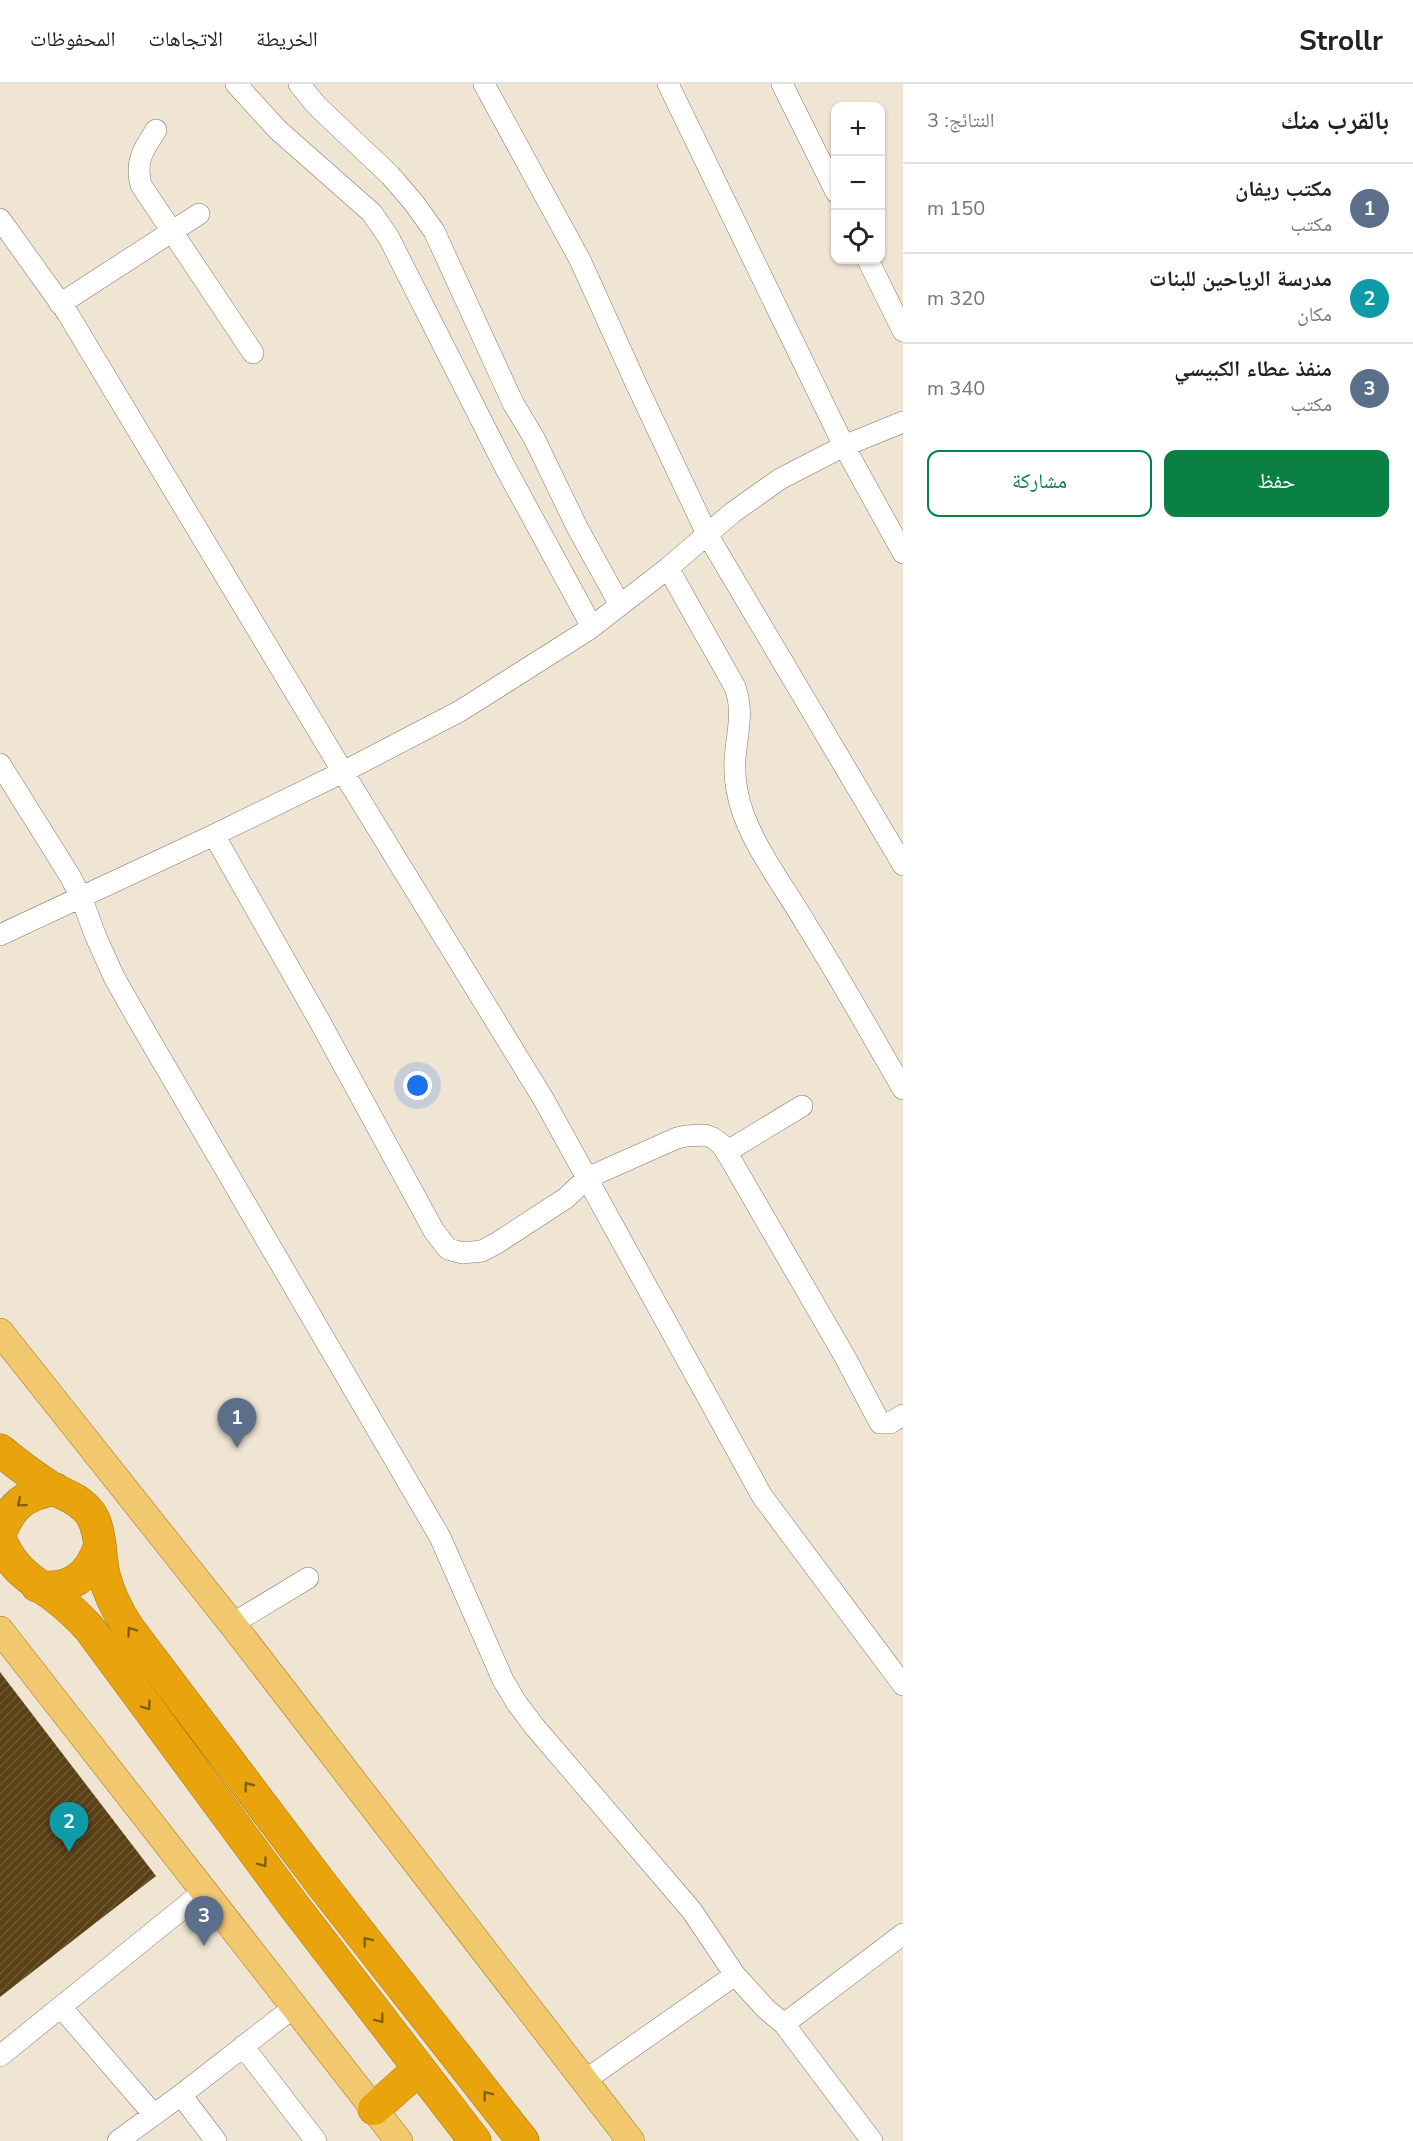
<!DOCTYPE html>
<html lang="ar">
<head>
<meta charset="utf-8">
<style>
  body { margin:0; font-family:"Nunito Sans","Noto Naskh Arabic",sans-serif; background:#f6f6f6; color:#222; direction:rtl }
  .controls { position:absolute; right:18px; top:18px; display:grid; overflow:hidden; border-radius:12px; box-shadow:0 2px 4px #0004 }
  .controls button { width:54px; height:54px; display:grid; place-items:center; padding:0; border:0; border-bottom:2px solid #e0e0e0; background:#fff; color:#222; font:30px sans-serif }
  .you { position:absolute; left:418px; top:1002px; width:21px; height:21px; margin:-15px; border:4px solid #fff; border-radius:50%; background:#1a73e8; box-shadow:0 0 0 9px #1a73e833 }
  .badge { display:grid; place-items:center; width:39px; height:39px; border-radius:50%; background:#0b8043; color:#fff; font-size:20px; font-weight:700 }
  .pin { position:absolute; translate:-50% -50px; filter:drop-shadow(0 2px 3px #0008) }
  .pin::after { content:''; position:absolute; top:32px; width:21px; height:18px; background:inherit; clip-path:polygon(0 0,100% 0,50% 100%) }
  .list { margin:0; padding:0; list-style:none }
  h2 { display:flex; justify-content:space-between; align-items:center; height:78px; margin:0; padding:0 24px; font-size:26px }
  h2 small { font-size:20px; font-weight:400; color:#767676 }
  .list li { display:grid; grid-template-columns:39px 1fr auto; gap:18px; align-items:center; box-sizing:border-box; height:90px; padding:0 24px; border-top:2px solid #e0e0e0 }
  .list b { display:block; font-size:22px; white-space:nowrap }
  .list p { margin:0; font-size:20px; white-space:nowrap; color:#767676 }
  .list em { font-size:20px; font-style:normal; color:#767676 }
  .actions { display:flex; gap:12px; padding:18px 24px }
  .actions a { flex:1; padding:14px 0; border:2px solid #0b8043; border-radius:12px; text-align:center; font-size:21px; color:#0b8043 }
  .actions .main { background:#0b8043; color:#fff }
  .icon { flex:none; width:33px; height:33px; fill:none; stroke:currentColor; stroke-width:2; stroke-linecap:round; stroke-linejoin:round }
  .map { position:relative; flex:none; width:903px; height:2057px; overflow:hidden; direction:ltr }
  header { display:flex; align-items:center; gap:36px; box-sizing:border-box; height:84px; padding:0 30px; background:#fff; border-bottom:2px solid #e0e0e0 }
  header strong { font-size:28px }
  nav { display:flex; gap:33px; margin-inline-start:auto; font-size:21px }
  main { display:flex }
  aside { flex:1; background:#fff }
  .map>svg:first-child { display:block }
</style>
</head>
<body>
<header>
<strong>Strollr</strong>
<nav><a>الخريطة</a><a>الاتجاهات</a><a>المحفوظات</a></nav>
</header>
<main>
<aside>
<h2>بالقرب منك<small>النتائج: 3</small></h2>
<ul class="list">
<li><span class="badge" style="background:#5c6f8a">1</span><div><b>مكتب ريفان</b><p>مكتب</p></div><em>150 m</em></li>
<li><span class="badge" style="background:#0f9aa8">2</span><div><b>مدرسة الرياحين للبنات</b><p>مكان</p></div><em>320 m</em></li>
<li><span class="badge" style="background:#5c6f8a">3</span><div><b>منفذ عطاء الكبيسي</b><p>مكتب</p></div><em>340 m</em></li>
</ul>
<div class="actions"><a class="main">حفظ</a><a>مشاركة</a></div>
</aside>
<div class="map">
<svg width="903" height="2057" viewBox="0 0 903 2057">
  <defs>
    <pattern id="building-hatch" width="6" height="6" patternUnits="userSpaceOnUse" patternTransform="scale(1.5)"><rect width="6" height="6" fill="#5a4015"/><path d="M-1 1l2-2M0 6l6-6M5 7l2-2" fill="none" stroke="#6d5836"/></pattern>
  </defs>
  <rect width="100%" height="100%" fill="#f0e4d3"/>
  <path fill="url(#building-hatch)" d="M0 1588 156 1792 0 1913Z"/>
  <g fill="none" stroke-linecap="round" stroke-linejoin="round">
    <g stroke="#837868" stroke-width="22">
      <path id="minor" d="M236 0 278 46 372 129 389 154 505 383 592 543
        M299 0 317 22 390 91 414 119 434 147 513 319 534 354 577 443 620 521
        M484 0 580 176 638 304 707 450 903 781
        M668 0 844 362 903 469
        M782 0 836 108
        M156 46C143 66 135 77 141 101L253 269
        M0 135 68 230 343 688 544 1016 762 1412 903 1601
        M868 176 903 247
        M60 220 199 130
        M668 484 735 603C744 628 737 649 735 675 734 693 737 712 743 729 757 768 785 804 806 840 840 894 871 950 903 1005
        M0 680 70 792 81 813 96 853 114 893 140 939 440 1453 503 1596 516 1618 534 1642 692 1827 735 1891 766 1925 784 1940 903 1850
        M214 751 320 938 434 1147 448 1165 463 1169 482 1167 497 1159 566 1114 587 1094 677 1054 686 1052 705 1051 713 1054 721 1060 731 1076 845 1273 880 1339H890L903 1331
        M0 851 214 751 343 688 460 627 588 546 668 484 732 429 780 395 844 362 903 338
        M726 1068 802 1022
        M232 1540 308 1494
        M61 1923 154 2031
        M784 1940 872 2057
        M243 1962 316 2057
        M0 1972 204 1807
        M584 1997 735 1891
        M181 2011 216 2057
        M118 2057 181 2011 294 1923"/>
    </g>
    <g stroke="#a2730f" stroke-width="28">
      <path id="major" d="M0 1248 232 1540 631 2057
        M0 1546 399 2057"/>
    </g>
    <g stroke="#a2730f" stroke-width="33">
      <path id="highway" d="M0 1366C17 1380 34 1393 52 1404 67 1412 79 1415 90 1429 102 1447 99 1470 104 1491 109 1511 118 1528 129 1545L323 1802 523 2057
        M0 1450C11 1421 24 1411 55 1405
        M0 1454C10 1483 30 1495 54 1512 67 1522 78 1532 89 1544L294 1822 475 2057
        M37 1502C70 1508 90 1492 100 1461
        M374 2025 419 1985"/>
    </g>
    <use href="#minor" stroke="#fff" stroke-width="21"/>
    <use href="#major" stroke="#f2c86e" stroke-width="27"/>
    <use href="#highway" stroke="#e9a40d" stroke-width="32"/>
  </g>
  <defs><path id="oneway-chevron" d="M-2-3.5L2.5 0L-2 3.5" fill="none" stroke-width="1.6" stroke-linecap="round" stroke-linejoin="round" transform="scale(1.5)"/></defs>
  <g stroke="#835e10">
    <use href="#oneway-chevron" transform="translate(21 1419) rotate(140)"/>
    <use href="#oneway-chevron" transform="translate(131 1547) rotate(-126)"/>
    <use href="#oneway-chevron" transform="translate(147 1622) rotate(54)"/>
    <use href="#oneway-chevron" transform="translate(248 1702) rotate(-127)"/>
    <use href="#oneway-chevron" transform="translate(263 1779) rotate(54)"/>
    <use href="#oneway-chevron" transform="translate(367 1857) rotate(-128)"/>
    <use href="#oneway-chevron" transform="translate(380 1935) rotate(52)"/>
    <use href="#oneway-chevron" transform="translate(487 2011) rotate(-128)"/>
  </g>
</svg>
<div class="controls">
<button>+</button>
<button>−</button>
<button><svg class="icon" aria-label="locate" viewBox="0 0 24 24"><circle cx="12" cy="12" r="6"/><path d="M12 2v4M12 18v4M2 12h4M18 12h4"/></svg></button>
</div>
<div class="you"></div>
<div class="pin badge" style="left:237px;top:1364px;background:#5c6f8a">1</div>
<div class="pin badge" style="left:69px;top:1768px;background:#0f9aa8">2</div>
<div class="pin badge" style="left:204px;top:1862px;background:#5c6f8a">3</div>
</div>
</main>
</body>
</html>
